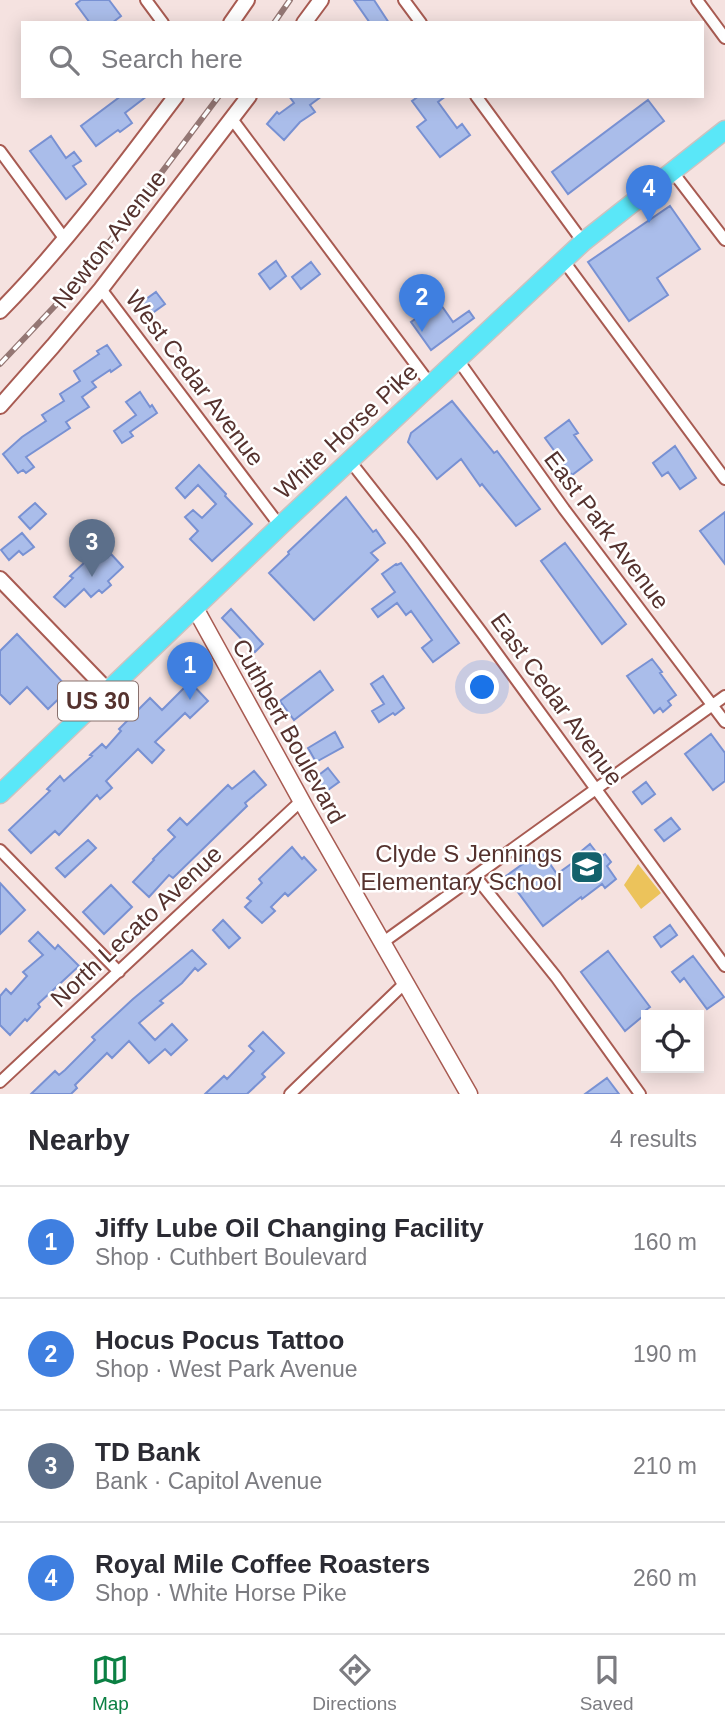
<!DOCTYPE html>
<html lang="en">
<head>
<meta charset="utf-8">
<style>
  body { margin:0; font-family:Helvetica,sans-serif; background:#f2f2f3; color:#2b2b33 }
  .controls { position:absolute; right:21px; bottom:21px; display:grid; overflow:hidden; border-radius:0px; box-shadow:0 4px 18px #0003 }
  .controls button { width:63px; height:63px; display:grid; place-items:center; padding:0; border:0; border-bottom:2px solid #e1e1e2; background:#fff; color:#2b2b33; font:35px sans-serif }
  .you { position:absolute; left:483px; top:688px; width:24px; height:24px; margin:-18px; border:5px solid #fff; border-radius:50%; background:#1a73e8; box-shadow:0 0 0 10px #1a73e833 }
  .badge { display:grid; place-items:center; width:46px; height:46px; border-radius:50%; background:#0b8043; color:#fff; font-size:23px; font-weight:700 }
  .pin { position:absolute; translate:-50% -58px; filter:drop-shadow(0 2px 4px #0008) }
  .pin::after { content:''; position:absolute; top:37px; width:24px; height:21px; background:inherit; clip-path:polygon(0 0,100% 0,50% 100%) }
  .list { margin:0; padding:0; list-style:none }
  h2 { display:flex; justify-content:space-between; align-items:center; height:91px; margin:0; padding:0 28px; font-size:30px }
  h2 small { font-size:23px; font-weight:400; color:#7c7c81 }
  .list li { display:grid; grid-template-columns:46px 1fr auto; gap:21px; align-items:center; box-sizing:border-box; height:112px; padding:0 28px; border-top:2px solid #e1e1e2 }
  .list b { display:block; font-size:26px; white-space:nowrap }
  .list p { margin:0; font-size:23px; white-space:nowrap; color:#7c7c81 }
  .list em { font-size:23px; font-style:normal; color:#7c7c81 }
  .icon { flex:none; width:38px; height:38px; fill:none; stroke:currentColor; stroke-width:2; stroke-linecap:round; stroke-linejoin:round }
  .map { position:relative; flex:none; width:725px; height:1094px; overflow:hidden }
  .search { position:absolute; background:#fff; box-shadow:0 4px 18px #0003; left:21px; right:21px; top:21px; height:77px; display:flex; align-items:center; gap:18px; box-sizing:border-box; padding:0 24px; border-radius:0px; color:#7c7c81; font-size:26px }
  .sheet { height:539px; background:#fff }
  nav { display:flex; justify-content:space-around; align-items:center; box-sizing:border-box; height:98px; border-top:2px solid #e1e1e2; background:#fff; font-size:19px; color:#7c7c81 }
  nav a { display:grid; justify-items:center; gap:4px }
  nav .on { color:#0b8043 }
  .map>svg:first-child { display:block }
</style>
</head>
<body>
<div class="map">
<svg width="725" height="1094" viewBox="0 0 725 1094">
  <rect width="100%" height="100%" fill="#f5e2e0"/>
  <path fill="#ecc35b" d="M638 864 661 893 641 909 624 885Z"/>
  <path fill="#aabdea" stroke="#7891d3" stroke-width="2" d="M81 0H109L121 16 112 23H90L76 4Z
    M354 0H374L389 23H370Z
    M121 96H147L125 113 132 123 120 132 118 130 96 146 81 126Z
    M289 96H322L310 105 315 112 300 122 284 140 267 124 277 112 279 114 294 103Z
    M419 96H446L438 102 457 128 462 124 470 135 440 157 417 127 426 120 412 101Z
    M648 100 664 121 568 194 552 172Z
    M51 136 66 158 74 152 81 161 73 166 86 184 66 199 30 151Z
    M670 206 700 249 657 278 668 295 629 321 588 262Z
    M276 261 286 276 270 289 259 274Z
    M311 262 320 274 301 289 292 277Z
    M156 292 165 304 151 314 142 302Z
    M439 302 453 322 469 311 474 318 431 350 411 322Z
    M107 345 121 365 111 372 110 370 92 382 96 387 82 397 89 407 66 422 70 428 26 457 34 467 26 473 23 470 18 473 3 454 22 437 46 421 42 415 64 401 60 394 80 381 74 371 99 354 97 351Z
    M140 392 150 407 152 405 157 413 130 432 133 436 122 443 114 431 136 415 126 402Z
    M452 401 494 453 497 451 540 509 516 526 482 484 480 486 461 459 437 479 408 442 411 433Z
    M569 420 578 433 574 435 592 460 572 475 545 438Z
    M675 446 696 478 680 489 668 472 662 476 653 463Z
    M199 465 226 494 225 496 252 524 212 561 190 539 198 531 185 517 193 510 202 518 216 504 198 485 185 498 176 488Z
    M346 497 373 532 376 530 385 543 371 553 378 560 314 620 269 573 289 554 288 552Z
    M35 503 46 514 30 529 19 517Z
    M725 512V564L700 531Z
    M22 533 34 547 23 555 19 551 9 560 1 550Z
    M565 543 626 624 602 644 541 561Z
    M100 548 108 557 111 554 123 567 108 581 111 585 102 593 99 590 91 597 84 589 65 607 54 597 73 578 70 576Z
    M401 563 459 643 433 662 422 648 432 640 411 611 406 615 397 603 378 617 372 609 395 592 382 574 396 564 397 565Z
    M231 609 263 644 255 652 247 643 246 644 222 618Z
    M17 634 69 689 48 709 27 687 10 704 0 694V651Z
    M652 659 662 672 660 673 676 695 668 701 671 705 663 712 660 708 654 713 627 676Z
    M320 671 333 690 294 720 280 701Z
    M383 676 404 708 395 715 393 713 379 722 372 711 384 704 371 684Z
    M190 682 208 701 190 718 185 713 155 742 164 750 152 763 138 749 106 781 112 788 100 799 97 795 59 835 55 831 31 853 9 830 50 791 47 789 60 776 64 781 92 756 90 755 102 744 106 748 121 731 119 729 150 698 162 710Z
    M335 732 343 747 316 762 308 748Z
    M711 734 725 753V781L713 790 685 754Z
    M328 768 339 782 325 792 315 778Z
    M254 771 266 785 245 803 247 806 173 878 169 875 149 897 133 882 154 860 153 859 175 837 168 830 180 818 187 825 228 785 232 789Z
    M646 782 655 794 642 804 633 792Z
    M671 818 680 829 664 841 655 830Z
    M88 840 96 848 65 877 56 868Z
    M590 844 600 857 605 854 611 862 607 866 616 879 605 888 602 884 582 899 581 897 543 926 506 876 541 851 557 874 582 856 579 853Z
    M292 847 302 859 304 857 316 870 288 896 285 893 271 907 275 911 262 923 245 907 251 901 247 898 262 883 259 879Z
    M0 883 25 910 0 934Z
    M111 885 132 907 104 934 83 912Z
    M223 920 240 938 229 948 213 930Z
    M670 925 677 935 661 947 654 937Z
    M38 932 55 949 58 945 79 966 38 1004 40 1007 27 1021 25 1019 10 1035 0 1025V996L6 989 11 994 27 976 23 972 43 955 29 941Z
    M192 950 206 964 198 971 195 968 182 983 160 1001 163 1003 139 1023 155 1040 172 1024 187 1040 171 1055 165 1049 149 1063 129 1041 112 1058 107 1053 75 1085 77 1088 71 1094H31L55 1071 59 1075 65 1070 95 1040 92 1037 133 999Z
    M608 951 650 1007 646 1010 648 1012 625 1031 581 972Z
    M693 956 724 997 707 1009 684 978 680 982 672 972Z
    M263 1032 284 1053 262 1074 265 1077 247 1094H205L224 1076 227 1079 254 1051 249 1046Z
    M607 1078 619 1094H585Z"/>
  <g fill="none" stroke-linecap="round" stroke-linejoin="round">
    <g stroke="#a85b52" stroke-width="14">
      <path id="minor" d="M146 0 163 23
        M404 0 421 23
        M697 0 725 38
        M476 96 583 242
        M232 119 431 385
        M0 151 64 238
        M672 171 725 240
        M563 260 725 479
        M101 289 280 526
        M458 360 564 509 725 722
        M350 461 413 541 482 633 725 966
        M0 850 119 972
        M475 876 556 977 640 1094
        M382 943 725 696
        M0 1082 301 801
        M290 1094 405 983"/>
    </g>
    <g stroke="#a85b52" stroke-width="18">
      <path id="tertiary" d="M231 23 247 0
        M304 23 321 0
        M0 311C65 245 120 170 176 96
        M0 406 53 346 101 289 249 96
        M0 579 108 691"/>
    </g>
    <g stroke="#a85b52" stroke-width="19">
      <path id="secondary" d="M195 608 307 811 469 1094"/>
    </g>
    <g stroke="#ccc2c0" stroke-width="21">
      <path id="trunk" d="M0 794 280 526 583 242 725 130"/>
    </g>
    <use href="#minor" stroke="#fff" stroke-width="10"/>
    <use href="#tertiary" stroke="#fff" stroke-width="14"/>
    <use href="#secondary" stroke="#fff" stroke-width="16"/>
    <use href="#trunk" stroke="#5ae7f8" stroke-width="18"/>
    <g stroke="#947774" stroke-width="6">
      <path id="rail" d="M274 23 290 0
        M0 364 86 273 219 96"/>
    </g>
    <use href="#rail" stroke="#fff" stroke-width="3.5" stroke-dasharray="10" stroke-linecap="butt"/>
  </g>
  <defs>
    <g id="school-square" transform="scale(1.75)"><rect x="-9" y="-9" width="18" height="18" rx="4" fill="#13616b" stroke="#fff"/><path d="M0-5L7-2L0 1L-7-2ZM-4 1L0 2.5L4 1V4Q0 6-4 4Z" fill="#fff"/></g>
  </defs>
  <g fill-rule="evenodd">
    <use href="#school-square" x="587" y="867"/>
  </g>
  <g text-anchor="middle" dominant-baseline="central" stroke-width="5" stroke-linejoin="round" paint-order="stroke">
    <rect fill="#fff" stroke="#88706d" stroke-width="2" x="58" y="681.5" width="80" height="39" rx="5"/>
    <g font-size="23" font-weight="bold" fill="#55322e">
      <text x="98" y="701">US 30</text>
    </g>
    <g font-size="24" fill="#55322e" stroke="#fff">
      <text transform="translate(109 239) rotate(-52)">Newton Avenue</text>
      <text transform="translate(195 378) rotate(53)">West Cedar Avenue</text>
      <text transform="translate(346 431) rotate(-43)">White Horse Pike</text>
      <text transform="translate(607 530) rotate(53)">East Park Avenue</text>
      <text transform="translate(557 699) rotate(54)">East Cedar Avenue</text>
      <text transform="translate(289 731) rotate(61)">Cuthbert Boulevard</text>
      <text transform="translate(136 926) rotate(-43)">North Lecato Avenue</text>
    </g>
    <g font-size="24" fill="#55322e" stroke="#fff" text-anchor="end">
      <text x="562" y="853">Clyde S Jennings<tspan x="562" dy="28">Elementary School</tspan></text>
    </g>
  </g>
</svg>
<div class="controls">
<button><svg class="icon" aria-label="locate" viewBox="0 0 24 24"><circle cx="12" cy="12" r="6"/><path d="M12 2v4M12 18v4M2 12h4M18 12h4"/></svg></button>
</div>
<div class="you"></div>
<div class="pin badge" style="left:190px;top:700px;background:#3f7fe0">1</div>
<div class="pin badge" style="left:422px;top:332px;background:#3f7fe0">2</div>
<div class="pin badge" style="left:92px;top:577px;background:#5c6f8a">3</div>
<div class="pin badge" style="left:649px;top:223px;background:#3f7fe0">4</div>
<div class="search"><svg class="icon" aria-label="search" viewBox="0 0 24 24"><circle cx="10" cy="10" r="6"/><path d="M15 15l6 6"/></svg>Search here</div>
</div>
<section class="sheet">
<h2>Nearby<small>4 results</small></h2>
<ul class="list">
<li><span class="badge" style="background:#3f7fe0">1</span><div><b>Jiffy Lube Oil Changing Facility</b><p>Shop · Cuthbert Boulevard</p></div><em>160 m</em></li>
<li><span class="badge" style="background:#3f7fe0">2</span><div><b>Hocus Pocus Tattoo</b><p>Shop · West Park Avenue</p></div><em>190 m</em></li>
<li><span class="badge" style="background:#5c6f8a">3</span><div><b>TD Bank</b><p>Bank · Capitol Avenue</p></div><em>210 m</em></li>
<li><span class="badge" style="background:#3f7fe0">4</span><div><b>Royal Mile Coffee Roasters</b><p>Shop · White Horse Pike</p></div><em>260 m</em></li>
</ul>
</section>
<nav>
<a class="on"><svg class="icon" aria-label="map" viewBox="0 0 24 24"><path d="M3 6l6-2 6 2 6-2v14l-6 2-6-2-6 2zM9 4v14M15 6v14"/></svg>Map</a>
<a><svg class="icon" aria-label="directions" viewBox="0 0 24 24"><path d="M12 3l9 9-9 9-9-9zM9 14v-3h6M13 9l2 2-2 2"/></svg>Directions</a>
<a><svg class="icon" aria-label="saved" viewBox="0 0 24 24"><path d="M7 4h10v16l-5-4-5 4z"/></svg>Saved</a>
</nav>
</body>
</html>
